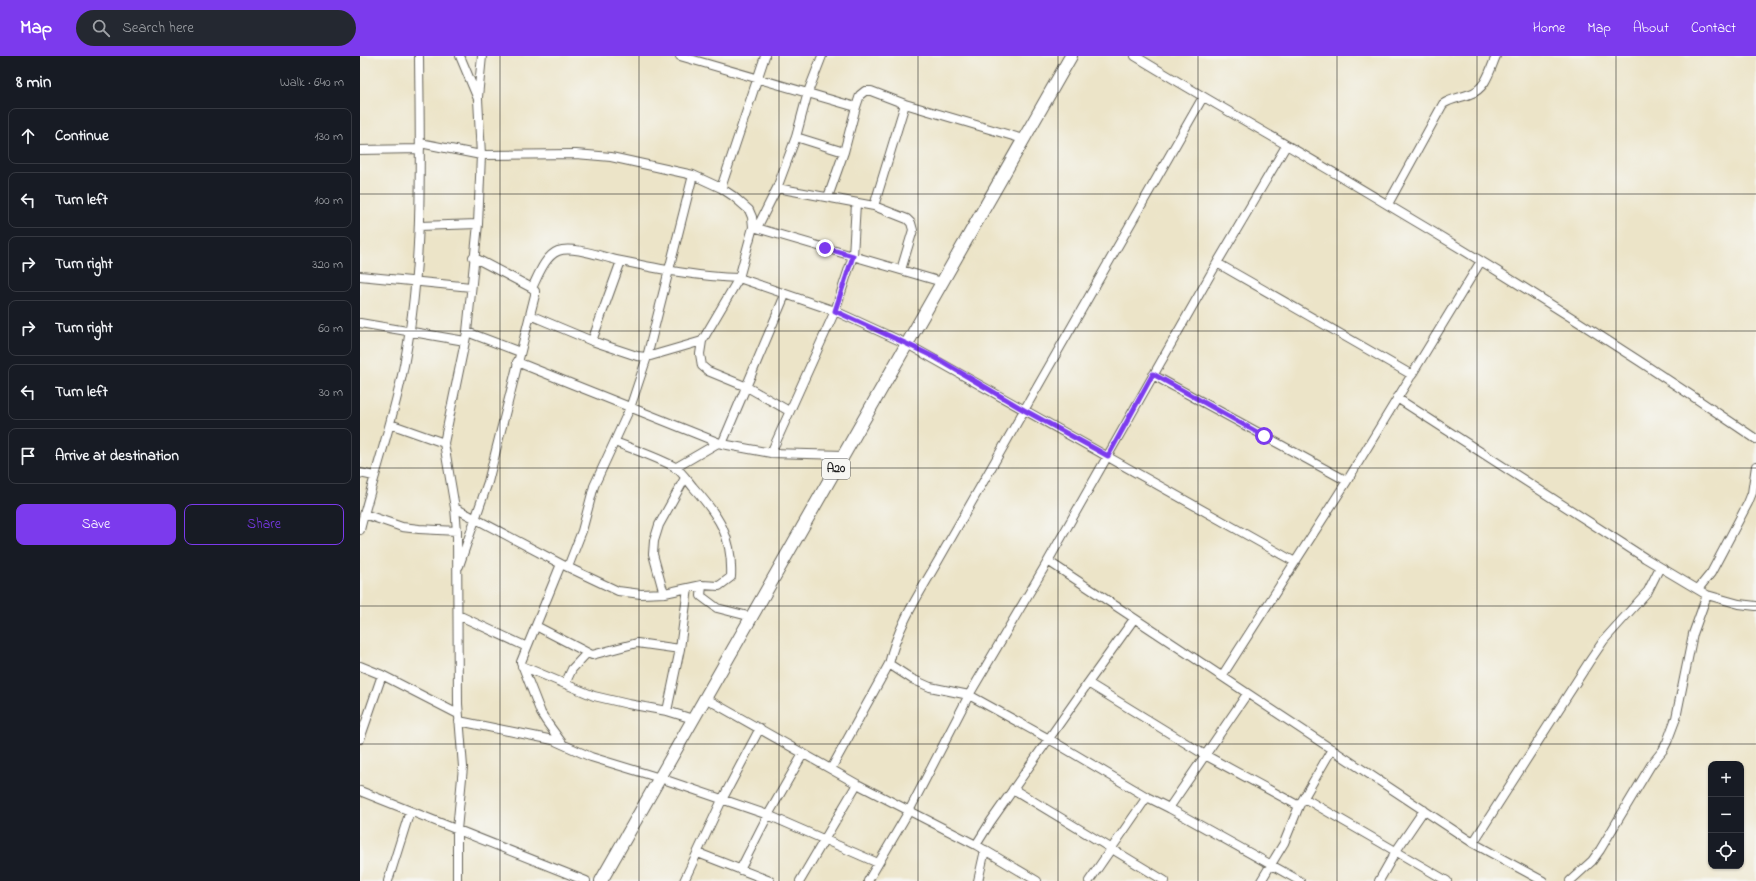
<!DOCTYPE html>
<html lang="en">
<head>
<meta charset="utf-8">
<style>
  body { margin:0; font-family:"Indie Flower",sans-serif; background:#242831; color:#f1f3f6 }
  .controls { position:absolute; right:12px; bottom:12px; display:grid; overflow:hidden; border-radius:8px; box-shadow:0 1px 3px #0004 }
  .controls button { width:36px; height:36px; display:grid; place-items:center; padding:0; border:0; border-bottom:1px solid #363941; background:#171b24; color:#f1f3f6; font:20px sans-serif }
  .stop { position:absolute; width:12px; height:12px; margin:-9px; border:3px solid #7c3aed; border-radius:50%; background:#fff }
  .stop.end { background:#7c3aed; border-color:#fff; box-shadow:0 1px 4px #0008 }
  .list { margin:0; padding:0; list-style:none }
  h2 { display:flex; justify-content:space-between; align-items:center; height:52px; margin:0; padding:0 16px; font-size:17px }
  h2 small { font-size:13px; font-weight:400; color:#9ea1a6 }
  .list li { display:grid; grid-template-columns:26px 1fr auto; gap:12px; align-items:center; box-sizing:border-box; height:56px; margin:0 8px 8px; padding:0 8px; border:1px solid #363941; border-radius:8px }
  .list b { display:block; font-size:15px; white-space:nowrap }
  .list em { font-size:13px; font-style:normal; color:#9ea1a6 }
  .actions { display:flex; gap:8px; padding:12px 16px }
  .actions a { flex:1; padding:9px 0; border:1px solid #7c3aed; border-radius:8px; text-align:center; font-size:14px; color:#7c3aed }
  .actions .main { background:#7c3aed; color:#fff }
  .icon { flex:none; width:22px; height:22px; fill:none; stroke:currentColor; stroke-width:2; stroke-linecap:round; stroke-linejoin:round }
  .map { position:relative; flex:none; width:1396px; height:825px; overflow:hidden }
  header { display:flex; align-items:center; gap:24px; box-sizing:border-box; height:56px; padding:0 20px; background:#7c3aed; color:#fff }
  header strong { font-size:19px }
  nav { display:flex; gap:22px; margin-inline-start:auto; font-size:14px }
  .search { width:280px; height:36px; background:#242831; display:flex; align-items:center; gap:10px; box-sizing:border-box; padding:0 14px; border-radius:22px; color:#9ea1a6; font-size:15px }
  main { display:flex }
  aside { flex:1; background:#171b24 }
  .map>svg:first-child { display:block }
</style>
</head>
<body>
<header>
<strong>Map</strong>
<div class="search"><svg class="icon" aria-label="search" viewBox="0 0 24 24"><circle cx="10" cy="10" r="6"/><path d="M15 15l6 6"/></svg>Search here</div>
<nav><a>Home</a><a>Map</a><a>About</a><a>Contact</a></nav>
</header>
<main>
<aside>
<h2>8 min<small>Walk · 640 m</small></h2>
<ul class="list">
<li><svg class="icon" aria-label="ahead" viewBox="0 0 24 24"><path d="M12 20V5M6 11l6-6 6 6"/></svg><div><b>Continue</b></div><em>130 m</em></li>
<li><svg class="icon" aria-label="left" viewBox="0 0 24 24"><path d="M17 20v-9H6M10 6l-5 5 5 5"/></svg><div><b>Turn left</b></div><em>100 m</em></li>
<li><svg class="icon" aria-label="right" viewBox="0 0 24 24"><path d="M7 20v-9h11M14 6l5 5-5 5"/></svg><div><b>Turn right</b></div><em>320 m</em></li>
<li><svg class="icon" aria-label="right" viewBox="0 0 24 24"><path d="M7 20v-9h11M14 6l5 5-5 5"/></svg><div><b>Turn right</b></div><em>60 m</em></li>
<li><svg class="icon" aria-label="left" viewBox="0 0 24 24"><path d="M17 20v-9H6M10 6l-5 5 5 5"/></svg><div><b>Turn left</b></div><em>30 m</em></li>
<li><svg class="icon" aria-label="arrive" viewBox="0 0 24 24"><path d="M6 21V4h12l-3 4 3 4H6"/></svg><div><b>Arrive at destination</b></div></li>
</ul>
<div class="actions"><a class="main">Save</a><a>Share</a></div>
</aside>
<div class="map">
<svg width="1396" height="825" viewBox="0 0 1396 825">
  <rect width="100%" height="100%" fill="#f6f6f2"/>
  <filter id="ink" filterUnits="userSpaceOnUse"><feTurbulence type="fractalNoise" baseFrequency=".025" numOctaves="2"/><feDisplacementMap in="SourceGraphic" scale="8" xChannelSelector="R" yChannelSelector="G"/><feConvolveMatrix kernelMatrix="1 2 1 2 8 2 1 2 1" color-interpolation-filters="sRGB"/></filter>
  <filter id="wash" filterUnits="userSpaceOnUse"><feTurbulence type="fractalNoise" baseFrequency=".012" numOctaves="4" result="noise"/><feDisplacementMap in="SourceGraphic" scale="16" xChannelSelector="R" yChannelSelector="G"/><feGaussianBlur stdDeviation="0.9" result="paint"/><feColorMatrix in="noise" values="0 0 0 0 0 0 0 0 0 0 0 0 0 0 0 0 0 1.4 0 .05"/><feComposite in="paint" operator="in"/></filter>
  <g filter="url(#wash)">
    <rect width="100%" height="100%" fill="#ece4c8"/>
  </g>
  <g filter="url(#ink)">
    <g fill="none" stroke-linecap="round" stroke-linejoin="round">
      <g stroke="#656258" stroke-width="10">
        <path id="street" d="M320 0 496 51
          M775 0C859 51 944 98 1028 149 1153 223 1276 301 1396 383
          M118 41 122 0
          M436 81 484 96
          M60 87 121 99 216 98 251 101 333 119 361 132 373 140 389 154 392 161 393 171 379 222 475 255 547 288 935 506
          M926 90 857 207 688 505 1113 787 1183 825
          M0 94 60 93
          M361 132 405 0
          M417 132 514 150 547 163 551 167 553 174 541 214
          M468 141 484 96 496 51 500 39 505 35H511L545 48 663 83
          M1028 148 1083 48C1092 42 1100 42 1110 38 1126 33 1130 14 1136 0
          M514 150 545 48
          M59 170 118 168
          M393 171 582 226
          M397 172 417 132 436 81 448 36 462 0
          M857 207 1052 319
          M0 220 111 231
          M170 259 232 285 277 300 287 301 342 285 379 222C339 221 299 213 261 205 245 202 213 189 198 195 185 200 178 220 172 232
          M0 267 105 285
          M107 276 160 296
          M232 285 261 205
          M342 285 340 298 342 310 348 315 387 331 429 355
          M157 306 362 388 411 397 484 399
          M793 319 987 425
          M1037 342 1285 502 1347 539 1379 548 1396 550
          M30 368 84 387
          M255 386C273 393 299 402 315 411 322 416 328 425 333 431 359 460 373 481 371 521L359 530 342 529
          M362 388 425 239
          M411 397 475 255 493 200 496 147
          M315 412 358 387
          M0 417 14 420
          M95 452 201 508 258 535 281 538 305 537 342 529 341 540 357 552 392 561
          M4 458 42 471 59 473 97 475
          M0 474C13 422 31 371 42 319 64 215 60 106 59 0
          M201 508 161 606 181 657 186 665 202 687
          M99 510 128 426 175 239V235L172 232 113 201
          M208 511 222 475 234 430 270 352 287 301 333 119
          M1338 533 1351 517 1388 447 1392 437 1396 410
          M305 537 302 531 293 498 294 485 299 469 325 422
          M98 559 167 591
          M774 563 728 627 845 699 939 750
          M176 570 232 599 277 587 320 593
          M529 608 552 623 570 631 609 639 689 683 787 741 809 752 940 825
          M0 610 22 619 98 658
          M162 610 234 640 268 648 307 655 333 663
          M862 620 987 425 1121 205
          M205 628 212 613 227 597
          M345 642 497 728 616 789 677 825
          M307 655 320 593 328 532
          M99 665 193 684 231 701 300 722 408 759 518 807
          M0 683 22 619
          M471 713 529 608C537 571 559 538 578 505L843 41
          M653 733 805 825
          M0 735 226 825
          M944 742 1087 825
          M809 752 887 638
          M1113 787 1229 606 1244 584 1288 535 1300 511
          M616 789 631 765 728 627
          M338 797 410 825
          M380 814 408 759 443 698
          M28 825 50 755
          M97 825V774L103 711 98 648 97 475 95 452 84 387 107 276 118 168 121 99 118 43 100 0
          M324 825 362 744 400 672
          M440 825 497 728
          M508 825 549 755 609 639 688 505
          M618 825 625 794
          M729 825 787 741
          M901 825 924 787 939 750 972 693
          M1019 825 1036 795 1064 754
          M1210 825 1232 805 1240 794 1291 709 1303 694 1307 686 1316 662 1333 578 1347 539"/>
      </g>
      <g stroke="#656258" stroke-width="14">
        <path id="primary" d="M241 825 711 0"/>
      </g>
      <use href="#street" stroke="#fff" stroke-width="8"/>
      <use href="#primary" stroke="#fff" stroke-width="12"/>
    </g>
  </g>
  <g fill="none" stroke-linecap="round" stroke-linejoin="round" filter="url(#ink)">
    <path stroke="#7c3aed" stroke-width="5" d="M465 192 493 200 475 255 547 288 576 302 664 354 748 400 793 318 904 380"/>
  </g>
  <path fill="none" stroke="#1c1c1c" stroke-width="1" stroke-opacity="0.55" d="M140 0V825M279 0V825M419 0V825M558 0V825M698 0V825M838 0V825M977 0V825M1117 0V825M1256 0V825M0 138H1396M0 275H1396M0 412H1396M0 550H1396M0 688H1396"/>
  <g text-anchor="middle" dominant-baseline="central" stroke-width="3.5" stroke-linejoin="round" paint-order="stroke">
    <rect fill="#f6f6f2" stroke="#5d5d5c" stroke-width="1" x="462" y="403" width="28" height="20" rx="3"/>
    <g font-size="12" font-weight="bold" fill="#1c1c1c">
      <text x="476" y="413">A20</text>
    </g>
  </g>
</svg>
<div class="controls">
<button>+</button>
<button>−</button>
<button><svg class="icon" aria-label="locate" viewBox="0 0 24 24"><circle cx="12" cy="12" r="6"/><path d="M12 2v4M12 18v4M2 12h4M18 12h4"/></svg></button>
</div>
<div class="stop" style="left:904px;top:380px"></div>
<div class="stop end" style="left:465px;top:192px"></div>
</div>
</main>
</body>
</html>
